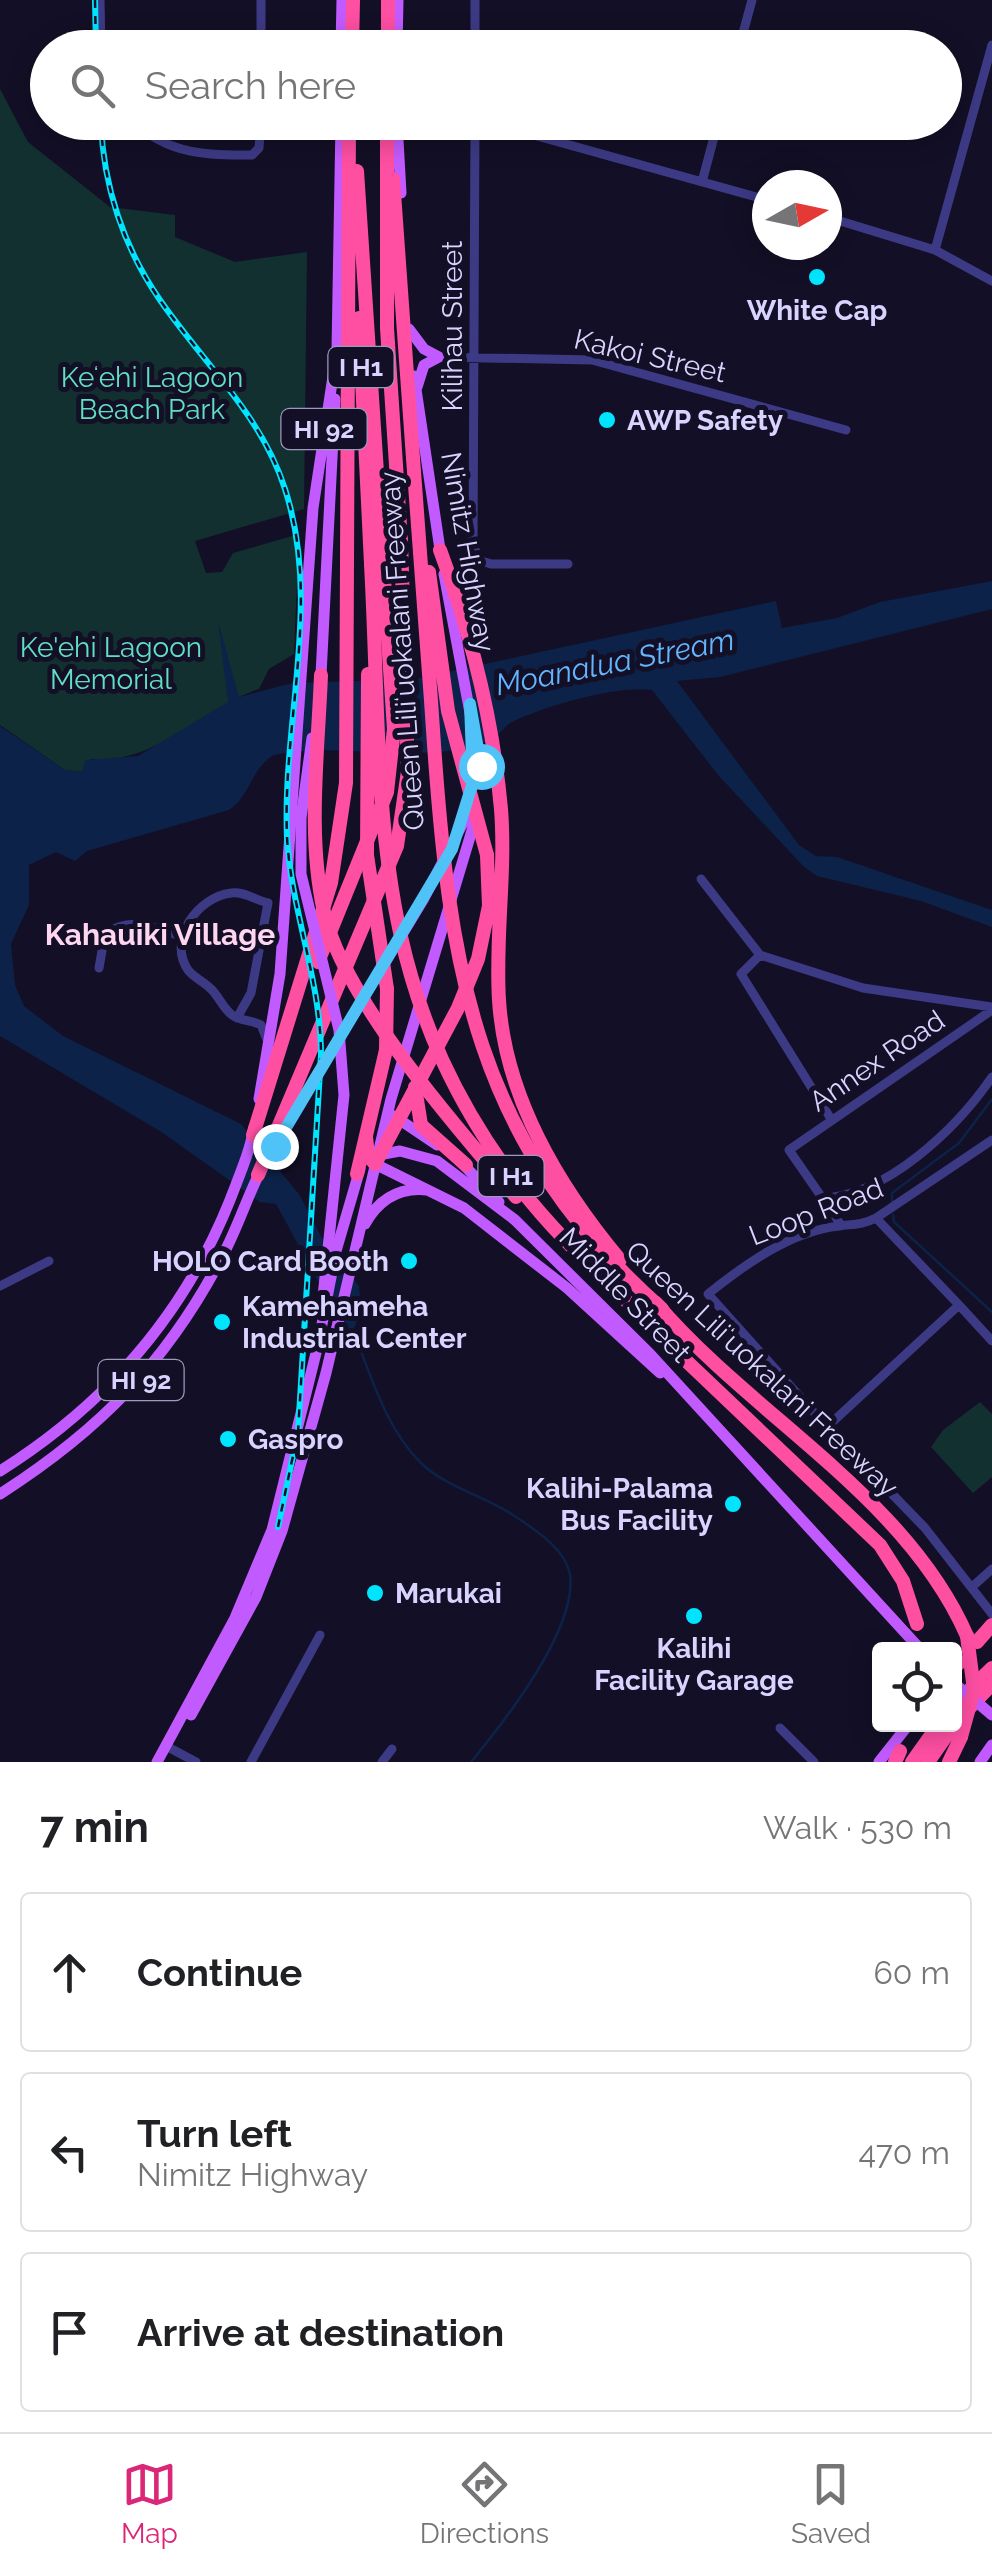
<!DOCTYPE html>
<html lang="en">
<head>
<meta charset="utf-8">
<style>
  body { margin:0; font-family:Raleway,sans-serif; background:#f6f6f6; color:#202124 }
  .controls { position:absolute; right:30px; bottom:30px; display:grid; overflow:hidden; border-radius:10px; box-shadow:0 5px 25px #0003 }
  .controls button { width:90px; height:90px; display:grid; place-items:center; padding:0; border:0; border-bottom:2px solid #e0e0e0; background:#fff; color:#202124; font:50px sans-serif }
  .compass { position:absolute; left:752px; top:170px; width:90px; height:90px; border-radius:50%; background:#fff; box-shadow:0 5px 25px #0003; rotate:81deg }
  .stop { position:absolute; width:30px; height:30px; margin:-22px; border:8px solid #4fc3f7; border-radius:50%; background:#fff }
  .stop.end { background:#4fc3f7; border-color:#fff; box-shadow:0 2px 10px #0008 }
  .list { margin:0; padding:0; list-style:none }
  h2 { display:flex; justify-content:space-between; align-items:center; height:130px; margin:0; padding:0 40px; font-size:42px }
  h2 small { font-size:32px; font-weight:400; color:#757577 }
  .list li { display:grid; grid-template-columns:65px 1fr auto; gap:30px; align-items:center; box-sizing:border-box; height:160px; margin:0 20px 20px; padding:0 20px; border:2px solid #e0e0e0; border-radius:10px }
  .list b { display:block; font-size:38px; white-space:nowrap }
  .list p { margin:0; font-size:32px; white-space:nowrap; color:#757577 }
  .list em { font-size:32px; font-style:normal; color:#757577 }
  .icon { flex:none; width:55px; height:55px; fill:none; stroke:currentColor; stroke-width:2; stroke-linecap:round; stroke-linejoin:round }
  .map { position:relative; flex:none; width:992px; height:1762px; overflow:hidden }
  .search { position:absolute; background:#fff; box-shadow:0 5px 25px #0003; left:30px; right:30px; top:30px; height:110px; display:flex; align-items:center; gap:25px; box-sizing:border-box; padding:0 35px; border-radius:55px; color:#757577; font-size:38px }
  .sheet { height:670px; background:#fff }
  nav { display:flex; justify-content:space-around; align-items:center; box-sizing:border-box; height:140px; border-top:2px solid #e0e0e0; background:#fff; font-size:28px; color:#757577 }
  nav a { display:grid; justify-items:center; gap:5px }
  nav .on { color:#db2777 }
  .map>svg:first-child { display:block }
</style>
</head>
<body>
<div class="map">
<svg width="992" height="1762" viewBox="0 0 992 1762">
  <rect width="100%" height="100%" fill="#130f26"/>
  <path fill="#12302f" d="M0 89 28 142 110 207 175 215V237L235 262 307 252 304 509 195 541 206 573 222 572 233 553 299 534 294 654 269 669 259 689C200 709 157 765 91 759L82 772 65 770 0 725Z
    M980 1402 992 1414V1477L973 1493 931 1447 943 1430Z"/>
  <path fill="#0c2248" d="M992 581V609L720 677 677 681 799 845 816 856 837 857 992 910V927L921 901 817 876 804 867 718 775 652 690C617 685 545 706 512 722 503 727 498 738 489 741 422 767 343 740 274 755 250 769 251 796 229 810L87 851 75 861 56 852 29 865V905L11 944 15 985 24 1006 63 1036 241 1124 299 1194 322 1238 359 1286 361 1309 353 1332 343 1327 276 1204 260 1202 163 1133 0 1036V726L65 770 82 772 85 760 138 756 228 702 218 621 239 697 292 683 415 679 776 601 782 628 837 618 880 602Z"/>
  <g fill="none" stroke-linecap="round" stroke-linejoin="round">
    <path stroke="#0c2248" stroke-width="2.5" d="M892 1201V1193L959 1143 992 1099
      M893 1215 894 1222 992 1312
      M354 1333C371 1376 386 1428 420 1462 443 1486 485 1496 513 1515 533 1528 566 1549 570 1575 577 1629 504 1722 471 1762"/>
    <path stroke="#3d3a85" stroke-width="9" d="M100 0 101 48
      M261 0V48
      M475 48V0
      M739 48 752 0
      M134 122C169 155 207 155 252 155L259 148 261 122
      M475 122 473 547 482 561 491 564H568
      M487 122 767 200
      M702 182 718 122
      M827 217 935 250 992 281
      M935 250 992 45
      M439 357 592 360 846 430
      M701 879 760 955 863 988 992 1007
      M760 955 741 974 831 1119
      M99 968 105 934C131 915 155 928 183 937
      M237 1018 251 993 268 903C255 900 244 891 231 893 198 897 167 939 188 970 194 978 205 982 212 990 219 997 223 1008 232 1015 240 1021 251 1020 261 1025L268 1042
      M821 1198C886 1197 957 1128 992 1077
      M876 1218 959 1305
      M841 1225 789 1150 992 1010
      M0 1286 49 1261
      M992 1341 959 1305 827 1427 925 1528 992 1614
      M827 1427 708 1294C744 1265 791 1231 839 1226 853 1224 862 1225 876 1218L992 1140
      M972 1587 992 1569
      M780 1728 814 1762
      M166 1746 196 1762
      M251 1762 320 1635
      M382 1762 392 1749"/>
    <path stroke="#c25bff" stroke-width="11" d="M341 48 342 0
      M397 48 398 0
      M397 122 401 193
      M409 329 424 349 439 357
      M414 376 441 556
      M417 387 424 365 439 357
      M321 675 335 399
      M259 1099 280 974 313 508 337 350 341 122
      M394 1116 437 1145
      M280 1136 423 900 464 821 473 782V729L444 574
      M378 1155 400 1151 437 1161 515 1220 650 1354 921 1650
      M460 1161 499 1202
      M375 1164 464 1208 567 1288 660 1373
      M365 1224C379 1199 399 1187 427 1190
      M0 1471C105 1405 184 1315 230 1200 239 1176 250 1152 254 1127
      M0 1494C100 1430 168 1361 223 1255 238 1227 247 1197 261 1170
      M191 1715 256 1597 282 1531 326 1373 391 1099 476 817
      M157 1762 235 1618 272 1530 318 1345 336 1251 360 1169
      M879 1762 909 1724
      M980 1762 992 1745"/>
    <path stroke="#ff4fa3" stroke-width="14" d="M352 48 353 0
      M388 48V0
      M393 179 413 458
      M359 318 371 564
      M440 550C471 633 493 720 501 809 506 873 495 937 499 1000 505 1097 559 1187 620 1260
      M318 962 387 792 394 729 357 171
      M415 1087 421 1125 466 1165
      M253 1135 331 883 346 783 349 122
      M366 1137 368 1155 375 1164 458 1008 478 959 489 906 487 855
      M357 1174 386 1050 387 989
      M258 1175 397 846 408 771 401 541 387 328V122
      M656 1303C752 1416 906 1496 967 1636
      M658 1334 880 1545 903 1581 917 1624
      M977 1642 992 1625
      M954 1668 960 1662
      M954 1705 992 1668
      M895 1762 900 1751
      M912 1762 939 1724
      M928 1762 956 1722 992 1684
      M949 1762 961 1737"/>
    <g stroke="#00e5ff" stroke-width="6">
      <path id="rail" d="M95 0 96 48
        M101 122C103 186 124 248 160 300 204 364 261 414 285 489 322 603 282 721 287 837 291 911 321 980 321 1055L298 1432 278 1527"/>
    </g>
    <use href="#rail" stroke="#130f26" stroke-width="2.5" stroke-dasharray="8" stroke-linecap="butt"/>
    <path stroke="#c25bff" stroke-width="11" d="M312 738 301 818V874L339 1030 344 1095 322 1306
      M954 1683 992 1715"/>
    <path stroke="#ff4fa3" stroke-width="14" d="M413 458C419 548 427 639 433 730 449 968 473 1142 662 1309
      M371 564C384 803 364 984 520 1188 563 1244 619 1291 667 1342
      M429 572 448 711 487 855
      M368 674 367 855 387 989
      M321 675C318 753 307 835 324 912 343 999 457 1128 516 1197
      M961 1737 974 1690 967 1636"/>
  </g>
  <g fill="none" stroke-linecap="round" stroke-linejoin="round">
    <path stroke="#4fc3f7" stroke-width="12" d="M275 1146 452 849 473 782 470 704 481 766"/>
  </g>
  <g fill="#00e5ff" stroke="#130f26" stroke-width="4">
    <circle cx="817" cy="277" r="10"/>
    <circle cx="607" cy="420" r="10"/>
    <circle cx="409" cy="1261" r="10"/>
    <circle cx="222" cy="1322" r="10"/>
    <circle cx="228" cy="1439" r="10"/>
    <circle cx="733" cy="1504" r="10"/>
    <circle cx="375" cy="1593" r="10"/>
    <circle cx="694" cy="1616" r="10"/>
  </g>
  <g text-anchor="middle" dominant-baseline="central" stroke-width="10" stroke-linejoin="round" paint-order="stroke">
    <g fill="#130f26" stroke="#9e99be" stroke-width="2.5">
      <rect x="328.5" y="347" width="65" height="40" rx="8"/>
      <rect x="281.5" y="409" width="85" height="40" rx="8"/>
      <rect x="478.5" y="1156" width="65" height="40" rx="8"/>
      <rect x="98.5" y="1360" width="85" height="40" rx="8"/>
    </g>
    <g font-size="25" font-weight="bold" fill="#d9d4ff">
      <text x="361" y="367">I H1</text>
      <text x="324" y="429">HI 92</text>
      <text x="511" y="1176">I H1</text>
      <text x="141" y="1380">HI 92</text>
    </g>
    <g font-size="28" font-weight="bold" fill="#d9d4ff" stroke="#130f26" text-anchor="start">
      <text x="817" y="310" text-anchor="middle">White Cap</text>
      <text x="627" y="420">AWP Safety</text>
      <text x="389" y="1261" text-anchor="end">HOLO Card Booth</text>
      <text x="242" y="1306">Kamehameha<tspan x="242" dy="32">Industrial Center</tspan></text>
      <text x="248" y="1439">Gaspro</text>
      <text x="713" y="1488" text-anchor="end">Kalihi-Palama<tspan x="713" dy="32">Bus Facility</tspan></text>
      <text x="395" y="1593">Marukai</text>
      <text x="694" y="1648" text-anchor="middle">Kalihi<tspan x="694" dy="32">Facility Garage</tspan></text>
    </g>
    <g font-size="28" fill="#d9d4ff" stroke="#130f26">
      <text transform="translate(452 326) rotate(-90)">Kilihau Street</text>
      <text transform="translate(650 356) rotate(13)">Kakoi Street</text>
      <text transform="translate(468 552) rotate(80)">Nimitz Highway</text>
      <text transform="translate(402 651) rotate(-94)">Queen Liliʻuokalani Freeway</text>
      <text transform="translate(877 1061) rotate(-34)">Annex Road</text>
      <text transform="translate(816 1212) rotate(-21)">Loop Road</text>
      <text transform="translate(625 1295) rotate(46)">Middle Street</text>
      <text transform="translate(762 1369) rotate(43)">Queen Liliʻuokalani Freeway</text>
    </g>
    <g font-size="28" fill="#5fe0c0" stroke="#130f26">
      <text x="152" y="377">Keʻehi Lagoon<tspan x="152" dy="32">Beach Park</tspan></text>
      <text x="111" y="647">Ke'ehi Lagoon<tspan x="111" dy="32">Memorial</tspan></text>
    </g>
    <g font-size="30" font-style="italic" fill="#62b6ff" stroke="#130f26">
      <text transform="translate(615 662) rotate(-11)">Moanalua Stream</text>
    </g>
    <g font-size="30" font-weight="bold" fill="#ffd6f0" stroke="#130f26">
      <text x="160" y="934">Kahauiki Village</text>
    </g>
  </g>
</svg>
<div class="controls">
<button><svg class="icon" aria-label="locate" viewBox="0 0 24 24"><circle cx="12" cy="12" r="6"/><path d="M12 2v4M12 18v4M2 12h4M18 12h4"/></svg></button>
</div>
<svg class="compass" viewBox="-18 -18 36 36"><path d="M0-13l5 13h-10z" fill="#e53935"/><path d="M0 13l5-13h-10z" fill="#757577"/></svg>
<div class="stop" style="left:481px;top:766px"></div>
<div class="stop end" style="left:275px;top:1146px"></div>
<div class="search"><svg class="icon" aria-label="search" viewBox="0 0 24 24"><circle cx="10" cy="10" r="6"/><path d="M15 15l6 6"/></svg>Search here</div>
</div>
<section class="sheet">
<h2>7 min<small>Walk · 530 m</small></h2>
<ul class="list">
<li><svg class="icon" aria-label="ahead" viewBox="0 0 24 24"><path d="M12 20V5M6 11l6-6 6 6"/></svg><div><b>Continue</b></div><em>60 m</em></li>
<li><svg class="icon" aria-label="left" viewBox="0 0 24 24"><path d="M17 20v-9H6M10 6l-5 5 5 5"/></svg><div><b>Turn left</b><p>Nimitz Highway</p></div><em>470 m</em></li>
<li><svg class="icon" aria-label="arrive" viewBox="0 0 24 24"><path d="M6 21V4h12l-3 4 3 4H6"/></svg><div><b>Arrive at destination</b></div></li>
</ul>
</section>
<nav>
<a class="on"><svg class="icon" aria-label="map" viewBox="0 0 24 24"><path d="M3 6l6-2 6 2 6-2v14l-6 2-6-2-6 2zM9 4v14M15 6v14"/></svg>Map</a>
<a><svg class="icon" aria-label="directions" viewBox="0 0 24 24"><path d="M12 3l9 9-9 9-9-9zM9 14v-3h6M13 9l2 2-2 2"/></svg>Directions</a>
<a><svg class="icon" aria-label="saved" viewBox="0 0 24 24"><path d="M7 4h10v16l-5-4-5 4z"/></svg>Saved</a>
</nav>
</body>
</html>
